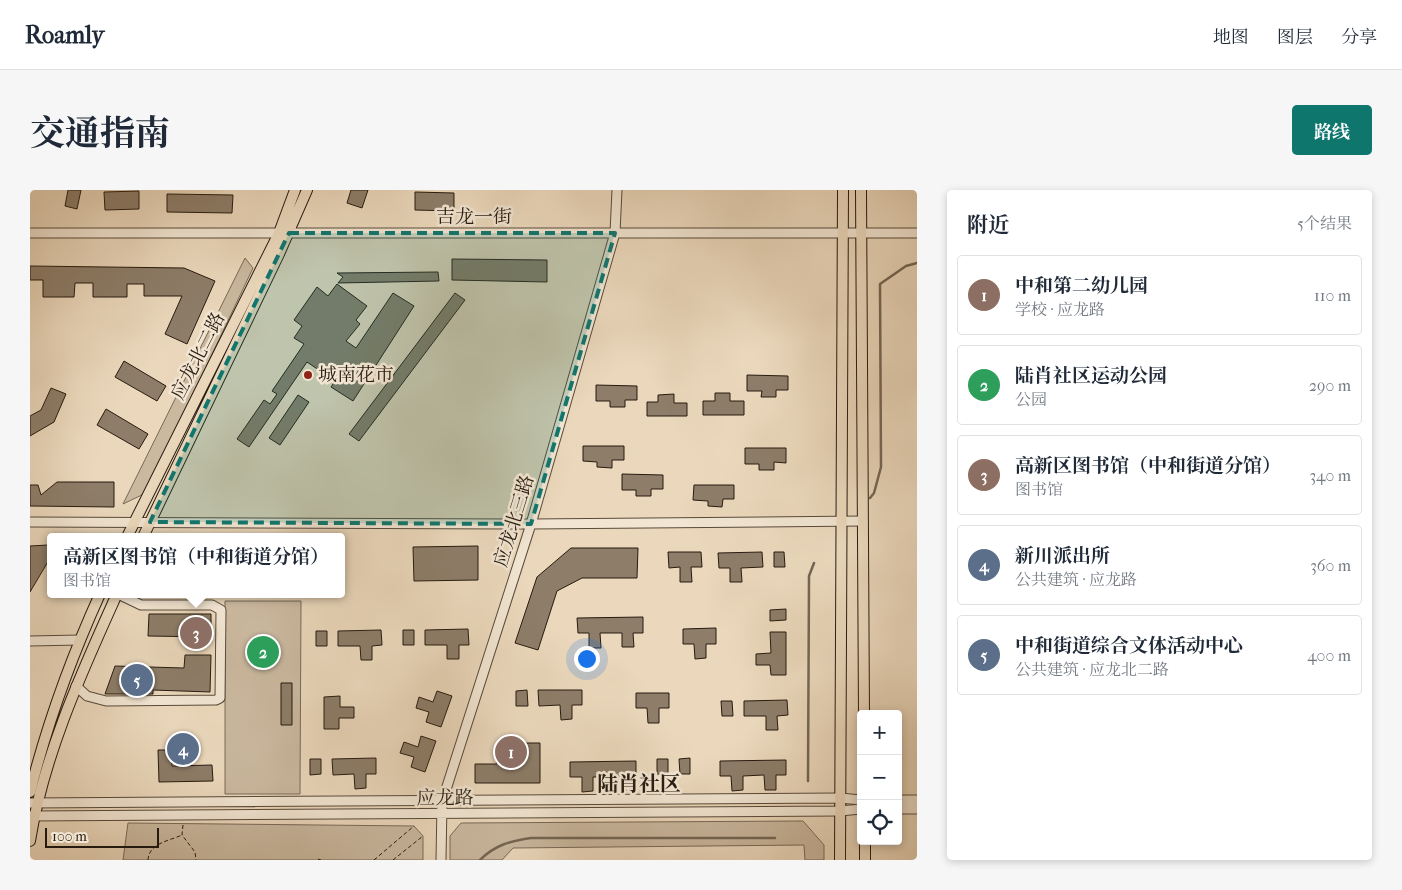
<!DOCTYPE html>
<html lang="zh">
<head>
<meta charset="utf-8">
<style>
  body { margin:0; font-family:"IM FELL French Canon","Noto Serif SC",serif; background:#f6f6f7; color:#1f2937 }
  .controls { position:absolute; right:15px; bottom:15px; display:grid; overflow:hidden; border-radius:5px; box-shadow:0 2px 8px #0003 }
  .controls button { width:45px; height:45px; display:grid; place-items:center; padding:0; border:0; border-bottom:1px solid #e0e1e3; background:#fff; color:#1f2937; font:25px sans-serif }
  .scale { position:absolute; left:15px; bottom:12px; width:114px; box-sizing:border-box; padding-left:5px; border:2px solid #271b10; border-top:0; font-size:14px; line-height:18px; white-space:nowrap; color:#271b10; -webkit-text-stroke:4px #f2e6d3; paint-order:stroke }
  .you { position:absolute; left:556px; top:468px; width:18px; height:18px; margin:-12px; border:4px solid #fff; border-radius:50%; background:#1a73e8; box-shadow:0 0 0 8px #1a73e833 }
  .badge { display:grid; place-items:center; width:32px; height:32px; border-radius:50%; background:#0f766e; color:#fff; font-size:16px; font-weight:700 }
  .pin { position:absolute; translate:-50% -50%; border:2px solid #fff; box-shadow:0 1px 5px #0006 }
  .popup { position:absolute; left:17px; top:343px; width:298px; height:65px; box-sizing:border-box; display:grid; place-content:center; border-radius:5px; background:#fff; filter:drop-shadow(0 1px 4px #0005); font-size:16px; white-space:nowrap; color:#747a83 }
  .popup b { font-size:19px; color:#1f2937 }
  .popup::after { content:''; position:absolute; left:50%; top:100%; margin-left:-10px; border:10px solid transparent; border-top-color:#fff }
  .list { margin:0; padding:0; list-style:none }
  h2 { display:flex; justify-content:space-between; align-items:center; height:65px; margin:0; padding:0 20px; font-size:21px }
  h2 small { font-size:16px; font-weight:400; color:#747a83 }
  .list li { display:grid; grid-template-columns:32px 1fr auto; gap:15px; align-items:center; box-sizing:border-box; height:80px; margin:0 10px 10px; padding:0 10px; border:1px solid #e0e1e3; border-radius:5px }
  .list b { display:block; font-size:19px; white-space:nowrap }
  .list p { margin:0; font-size:16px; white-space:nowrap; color:#747a83 }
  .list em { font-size:16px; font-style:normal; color:#747a83 }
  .icon { flex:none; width:28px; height:28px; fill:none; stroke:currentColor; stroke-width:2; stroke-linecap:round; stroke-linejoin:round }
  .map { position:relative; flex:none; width:887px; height:670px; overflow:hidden; border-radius:5px }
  header { display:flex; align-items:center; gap:30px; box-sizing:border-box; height:70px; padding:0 25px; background:#fff; border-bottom:1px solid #e0e1e3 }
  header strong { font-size:24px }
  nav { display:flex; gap:28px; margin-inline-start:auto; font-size:18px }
  .intro { display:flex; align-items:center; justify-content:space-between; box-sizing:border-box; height:120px; padding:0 30px }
  h1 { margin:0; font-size:35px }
  .button { padding:12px 22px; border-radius:5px; background:#0f766e; color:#fff; font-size:18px; font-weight:700 }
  main { display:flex; gap:30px; padding:0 30px }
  aside { flex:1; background:#fff; border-radius:5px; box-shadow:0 2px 8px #0003 }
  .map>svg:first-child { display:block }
</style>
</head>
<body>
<header>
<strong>Roamly</strong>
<nav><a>地图</a><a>图层</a><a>分享</a></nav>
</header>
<div class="intro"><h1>交通指南</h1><a class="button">路线</a></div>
<main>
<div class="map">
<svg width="887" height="670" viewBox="0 0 887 670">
  <rect width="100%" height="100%" fill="#ebd8bc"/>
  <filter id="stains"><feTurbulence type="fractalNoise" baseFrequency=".004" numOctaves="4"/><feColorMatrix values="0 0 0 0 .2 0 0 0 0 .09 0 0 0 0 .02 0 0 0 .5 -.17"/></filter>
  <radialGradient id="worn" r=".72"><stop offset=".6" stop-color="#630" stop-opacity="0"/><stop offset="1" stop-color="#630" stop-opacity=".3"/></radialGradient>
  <path fill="#cab89f" stroke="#786a58" d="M215 68 223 78 116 303 93 314Z
    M195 411H271L270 604H195Z
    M773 631 794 655V670H775L774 655 483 658 472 670H420V646L431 633Z
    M98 633 384 636 393 646V670H93Z"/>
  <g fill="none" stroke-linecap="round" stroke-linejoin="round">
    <path stroke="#746654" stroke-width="2.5" d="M840 308 844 303 851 277 850 94 876 76 887 73
      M778 591 779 386 784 373
      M450 670C465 655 480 651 501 648H745"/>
  </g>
  <path fill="#8d7d69" stroke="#271b10" d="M38 0H51L47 19 35 16Z
    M321 0H338L332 18 317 13Z
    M109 1V19L75 20 74 2Z
    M385 2 424 3V21L385 20Z
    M137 4 203 5 202 23 137 22Z
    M422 69 517 70V92L422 90Z
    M0 76 154 78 185 91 157 154 135 144 152 106H114V94H97V107H63V93H45L44 107H13V90H0Z
    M408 82 409 91 308 93 313 87 307 83Z
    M307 94 337 116 326 130 330 134 316 151 326 158 363 103 384 116 323 211 301 197 305 191 277 172 219 257 207 249 234 210 240 214 247 204 242 201 274 154 264 148 272 136 264 130 287 97 298 106Z
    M425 103 435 110 329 251 319 244Z
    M94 171 136 196 127 211 85 187Z
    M717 185 758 186V200H746V207H731L732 201H717Z
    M566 195 607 196V210H595V217H580V211H566Z
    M21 198 36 204 24 232 0 246V226L11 220Z
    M685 203H700V211H714V225H673V211H685Z
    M644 204V213H657V226H617V212H628V205Z
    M268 205 279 212 250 255 239 248Z
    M76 219 118 244 109 259 67 235Z
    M553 256H594V270H582V278L567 277V272L553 271Z
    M715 258H756V273L744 272V280H729V274H715Z
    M592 284 633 285V299H621V306H606V300H592Z
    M27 292H84V317L0 316V295H8L11 305Z
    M664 295H704V309H693L692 317 678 316V311L663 310Z
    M18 355 19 370 0 402V356Z
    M448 356V390L384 391 383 357Z
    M541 358H608L607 388H552L527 401 508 460 485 453 507 387Z
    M638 362H671L672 377H661L662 392H650V377L639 378Z
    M732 362 733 377 711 378 712 392H700V378H689L688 363Z
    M744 362H754L755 377H744Z
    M756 419V430L740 431V420Z
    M119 424H181V447L118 446Z
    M613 427V443H603L604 457H592V443H570L571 458H559V443H548L547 428Z
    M686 438V454H676V468L665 469 664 454H653V439Z
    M438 439 439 455H429V469H417V455H395V440Z
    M351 440 352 455 342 456V470H331L330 456H308V441Z
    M373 440H384V455H373Z
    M286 441H297V456H286Z
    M740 442H756V485H741L740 475H726V464L741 463Z
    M155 465H181L180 502 123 500V504H75L85 476 154 478Z
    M251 493H262V535H251Z
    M497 500 498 516H486V501Z
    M508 500H552V515H542V529L531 530 530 515 509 516Z
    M407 501 422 506 411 537 396 532 399 522 386 518 389 507 403 512Z
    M606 503H639V518H629V533H618L617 518H606Z
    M310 506V517H324V528H309V539H294V507Z
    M757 510 758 525 747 526 748 540H736V526H714V511Z
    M691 511H702L703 526H692Z
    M391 546 406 551 395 582 381 577 384 567 370 563 374 552 388 557Z
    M467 553H510V593H445V574H467Z
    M128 560H142V576L182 575 183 591 129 592Z
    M346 568V584H336V598L325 599 324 584 303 585 302 569Z
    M660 568V584H650L649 569Z
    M280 569H291V584L280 585Z
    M627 569H638V584H627Z
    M756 570V585H746V600H735L734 585 713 586V600L702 601 701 586H690V571Z
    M606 571V586L596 587V601H585V587H563V601L552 602V587H540V572Z"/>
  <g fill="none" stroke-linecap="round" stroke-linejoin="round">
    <g stroke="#584a3b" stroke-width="11">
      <path id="minor" d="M0 43H887
        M0 332 501 334 833 331
        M0 451 50 450
        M46 496 57 506 76 511 186 510 190 508 191 420 182 415H111L88 404
        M868 610H887
        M0 613 810 608 831 610
        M868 619H887
        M0 626 810 621 831 619
        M411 670 412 612 501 334 585 43 587 0"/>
    </g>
    <g stroke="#271b10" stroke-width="12">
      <path id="major" d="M831 0 834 524
        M97 347 249 43 265 0
        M113 347 249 64 277 0
        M0 602C17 534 41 468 70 404
        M0 651C14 564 51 484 87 404
        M835 651V670
        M810 670 813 0"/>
    </g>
    <path stroke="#271b10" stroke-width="1" stroke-dasharray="4 2.5" stroke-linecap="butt" d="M153 635 152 645 165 662 166 670
      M288 669 291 670
      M118 670C119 653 139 651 152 645
      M344 670 384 636
      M363 670 393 646"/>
    <use href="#minor" stroke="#f2e6d3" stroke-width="9"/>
    <use href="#major" stroke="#ebd8bc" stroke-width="10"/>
  </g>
  <path fill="#0f766e" fill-opacity="0.2" stroke="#0f766e" stroke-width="4" stroke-dasharray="10 6" stroke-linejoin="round" d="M259 43H585L501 334 120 332Z"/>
  <circle fill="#8f2418" stroke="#f2e6d3" stroke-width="2" cx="278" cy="185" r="5"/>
  <g text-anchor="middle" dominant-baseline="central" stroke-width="5" stroke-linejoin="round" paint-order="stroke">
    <g font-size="19" fill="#271b10" stroke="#f2e6d3">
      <text x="444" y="27">吉龙一街</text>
      <text transform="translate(168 166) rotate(-63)">应龙北二路</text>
      <text transform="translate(484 331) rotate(-73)">应龙北三路</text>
      <text x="415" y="608">应龙路</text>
    </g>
    <g font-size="19" fill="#271b10" stroke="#f2e6d3" text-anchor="start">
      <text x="288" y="185">城南花市</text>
    </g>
    <g font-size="21" font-weight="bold" fill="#271b10" stroke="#f2e6d3">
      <text x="609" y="594">陆肖社区</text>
    </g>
  </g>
  <rect width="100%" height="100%" filter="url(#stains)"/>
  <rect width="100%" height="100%" fill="url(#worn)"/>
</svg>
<div class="controls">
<button>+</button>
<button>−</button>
<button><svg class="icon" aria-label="locate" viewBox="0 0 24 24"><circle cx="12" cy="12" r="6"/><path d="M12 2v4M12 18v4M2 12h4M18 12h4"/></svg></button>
</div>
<div class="scale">100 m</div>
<div class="you"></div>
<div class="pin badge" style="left:481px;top:562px;background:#8d6e63">1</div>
<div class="pin badge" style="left:233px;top:462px;background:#2e9e5b">2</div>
<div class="pin badge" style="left:166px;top:443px;background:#8d6e63">3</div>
<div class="popup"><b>高新区图书馆（中和街道分馆）</b>图书馆</div>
<div class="pin badge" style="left:153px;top:559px;background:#5c6f8a">4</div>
<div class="pin badge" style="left:107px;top:490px;background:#5c6f8a">5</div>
</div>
<aside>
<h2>附近<small>5个结果</small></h2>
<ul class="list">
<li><span class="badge" style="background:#8d6e63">1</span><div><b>中和第二幼儿园</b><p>学校 · 应龙路</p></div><em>110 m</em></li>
<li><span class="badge" style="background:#2e9e5b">2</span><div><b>陆肖社区运动公园</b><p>公园</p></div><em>290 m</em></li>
<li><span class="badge" style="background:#8d6e63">3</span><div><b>高新区图书馆（中和街道分馆）</b><p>图书馆</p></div><em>340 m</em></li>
<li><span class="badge" style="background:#5c6f8a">4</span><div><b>新川派出所</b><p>公共建筑 · 应龙路</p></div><em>360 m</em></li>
<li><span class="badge" style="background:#5c6f8a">5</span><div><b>中和街道综合文体活动中心</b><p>公共建筑 · 应龙北二路</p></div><em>400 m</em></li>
</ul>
</aside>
</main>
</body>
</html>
